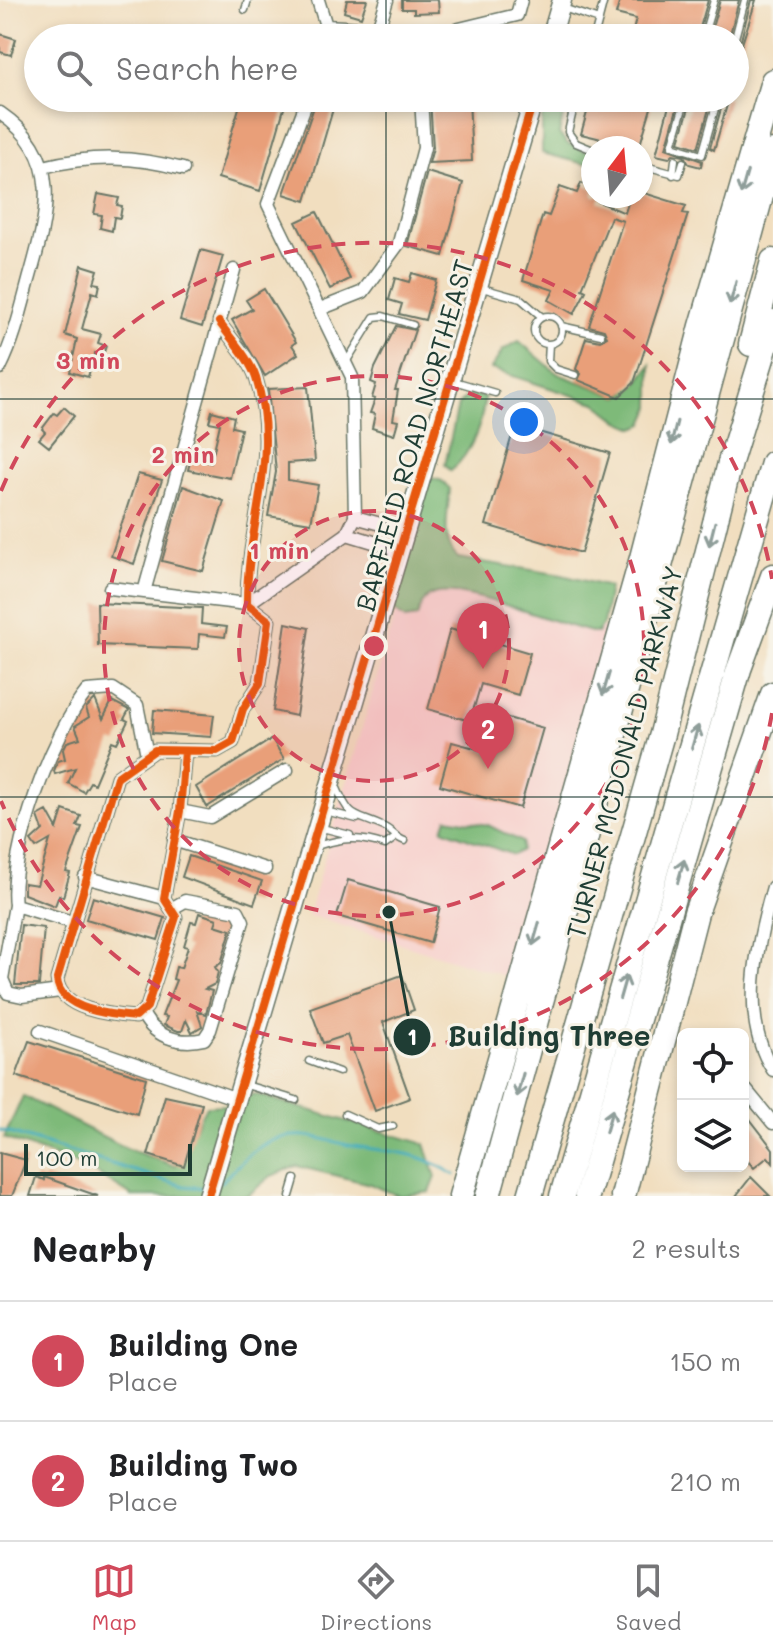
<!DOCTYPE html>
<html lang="en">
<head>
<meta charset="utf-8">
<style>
  body { margin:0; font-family:Mali,sans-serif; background:#f6f6f6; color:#202124 }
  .controls { position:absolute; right:24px; bottom:24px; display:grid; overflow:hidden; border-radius:12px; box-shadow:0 4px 12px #0003 }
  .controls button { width:72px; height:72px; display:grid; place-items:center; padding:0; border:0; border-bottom:2px solid #e0e0e0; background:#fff; color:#202124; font:40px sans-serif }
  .compass { position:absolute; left:581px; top:136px; width:72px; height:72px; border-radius:50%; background:#fff; box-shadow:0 4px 12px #0003; rotate:16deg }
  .scale { position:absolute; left:24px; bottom:20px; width:168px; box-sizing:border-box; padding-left:8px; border:4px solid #1f3d34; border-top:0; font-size:22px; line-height:28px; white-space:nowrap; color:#1f3d34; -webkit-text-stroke:6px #f7f3e8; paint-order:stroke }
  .you { position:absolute; left:524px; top:422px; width:28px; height:28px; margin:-20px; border:6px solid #fff; border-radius:50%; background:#1a73e8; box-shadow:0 0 0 12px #1a73e833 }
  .badge { display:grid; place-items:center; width:52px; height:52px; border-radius:50%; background:#d1495b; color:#fff; font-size:26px; font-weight:700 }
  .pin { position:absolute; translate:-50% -66px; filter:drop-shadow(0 2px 4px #0008) }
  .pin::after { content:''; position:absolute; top:42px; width:28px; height:24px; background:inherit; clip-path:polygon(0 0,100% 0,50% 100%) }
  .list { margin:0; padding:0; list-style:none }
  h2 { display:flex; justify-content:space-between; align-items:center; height:104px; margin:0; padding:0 32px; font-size:34px }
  h2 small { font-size:26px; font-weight:400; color:#757577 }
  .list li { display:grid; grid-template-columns:52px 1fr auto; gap:24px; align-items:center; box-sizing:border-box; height:120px; padding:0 32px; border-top:2px solid #e0e0e0 }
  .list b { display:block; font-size:30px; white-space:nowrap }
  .list p { margin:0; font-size:26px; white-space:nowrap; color:#757577 }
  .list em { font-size:26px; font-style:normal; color:#757577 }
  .icon { flex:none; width:44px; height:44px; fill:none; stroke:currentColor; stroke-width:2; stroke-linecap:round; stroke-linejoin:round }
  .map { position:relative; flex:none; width:773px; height:1196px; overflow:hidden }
  .search { position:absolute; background:#fff; box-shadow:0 4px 12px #0003; left:24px; right:24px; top:24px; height:88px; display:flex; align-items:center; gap:20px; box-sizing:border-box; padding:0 28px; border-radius:44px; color:#757577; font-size:30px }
  .sheet { height:344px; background:#fff }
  nav { display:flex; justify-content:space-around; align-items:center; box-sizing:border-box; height:112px; border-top:2px solid #e0e0e0; background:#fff; font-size:22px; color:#757577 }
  nav a { display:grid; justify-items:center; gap:4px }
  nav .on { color:#d1495b }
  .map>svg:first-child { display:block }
</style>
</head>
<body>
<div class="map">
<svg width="773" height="1196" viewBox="0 0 773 1196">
  <rect width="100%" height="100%" fill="#f7f3e8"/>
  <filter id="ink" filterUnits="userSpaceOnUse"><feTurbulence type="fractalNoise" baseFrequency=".0125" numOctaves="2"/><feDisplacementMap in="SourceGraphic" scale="16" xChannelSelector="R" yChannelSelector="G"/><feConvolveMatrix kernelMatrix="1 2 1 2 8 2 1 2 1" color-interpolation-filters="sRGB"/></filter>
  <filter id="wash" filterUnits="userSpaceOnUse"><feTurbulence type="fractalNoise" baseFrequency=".006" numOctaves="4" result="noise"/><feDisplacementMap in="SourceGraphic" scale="32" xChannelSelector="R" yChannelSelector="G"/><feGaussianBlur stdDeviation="1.8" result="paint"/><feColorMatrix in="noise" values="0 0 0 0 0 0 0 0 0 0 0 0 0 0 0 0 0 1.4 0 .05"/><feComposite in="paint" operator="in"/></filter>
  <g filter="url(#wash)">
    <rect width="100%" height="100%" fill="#f1debf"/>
    <path fill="#f7d0cc" d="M407 573 610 630 512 978 308 915Z"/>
    <path fill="#7eba79" stroke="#4e7c56" stroke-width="2" d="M546 98H567L559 134 568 144 593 154V166L542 153V118Z
      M519 341 558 374 619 397 634 387 651 365V408L644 424 635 428 619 421 596 403 491 369 503 350Z
      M469 394 485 397C481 427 473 450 451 471L445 465 458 405Z
      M432 478 442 481 450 489C448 512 440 542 458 558L562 575 609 587 603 624 597 633C561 628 456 579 429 596 422 601 420 609 417 617L405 619 389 606 425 486Z
      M447 818 488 825 522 842 521 850 513 855 453 833 443 829Z
      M254 1094 425 1144 436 1177 430 1192 399 1196 370 1184 297 1166 271 1176 247 1196H132L89 1169 4 1138 23 1096 128 1149 175 1166 206 1106 228 1105Z"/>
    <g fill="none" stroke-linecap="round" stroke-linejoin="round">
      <path stroke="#3baaba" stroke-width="3" d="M0 1130 184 1186 204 1188
        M221 1182C236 1168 250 1150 269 1142 296 1129 321 1139 348 1145 395 1154 410 1147 455 1175"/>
    </g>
    <g id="blocks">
      <path fill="#e99f79" d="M347 0H367L361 17 344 12Z
        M402 0H438L439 12 414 13V9H402Z
        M620 0H708L697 38H631L636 19 616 14Z
        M720 0H739L729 38H709Z
        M751 0H756L735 66V44L741 40Z
        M0 34 16 39 11 55 0 52Z
        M242 98H287L260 191 218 178Z
        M317 98 335 102 306 201 284 194Z
        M430 98H469L472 161 429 163 433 148Z
        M591 98H654L639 148 581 134Z
        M671 98H680L666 148 702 161 701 167 689 164 684 156 673 154 669 158 656 155Z
        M692 98H712L698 148 679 142Z
        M724 98H729L714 150 710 148Z
        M427 172 463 183 443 256 407 246Z
        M581 183 593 188V196H601L599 202 625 213 630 196H641V192L686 206 683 213 688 214 634 383 619 397 578 380 581 374 576 369 586 338 600 341 607 337 604 330 589 326 623 221 611 217 582 289 586 291 574 314 549 300 554 290 523 280 543 214 549 216 560 187 577 193Z
        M98 194 119 198 117 205 122 206 120 218 114 217 112 231 100 228 102 215 94 214Z
        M317 212 350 279 330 289 296 222Z
        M201 250 223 256 202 327 180 320Z
        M82 265 98 270 94 283 100 284 98 294 92 292 82 329 101 334 98 343 106 346 103 355 95 353 88 377 70 372 77 339 65 335Z
        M412 273 436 280 425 320 399 314 402 304 389 300 395 278 409 282Z
        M264 289 296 342 292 345 298 354 265 376 232 320 252 309 246 300Z
        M396 326 415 330 395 390H398L393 420 398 421 394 435 372 428 375 414 370 413 375 399 372 398 376 384 371 382 375 368Z
        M308 387 315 461 288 463V480L318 485 311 523 268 516 276 472 268 389Z
        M64 407 74 416 49 447 39 439 45 432 42 429 54 413 57 415Z
        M212 411 234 417 232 427 241 429 230 478 188 470 191 458 211 463 220 424 209 422Z
        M515 425 610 453 581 553 486 525Z
        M138 474 162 480 134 564 111 556Z
        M183 486 224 501 203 571 162 561Z
        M97 603 202 608 201 624 227 627 225 637 199 634 198 649 98 645Z
        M286 623 309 628 296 716 273 711Z
        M450 629 530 653 518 695 481 684 470 721 428 709Z
        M95 699 103 719 112 701 129 710 124 719 128 721 117 743 112 741 94 784 90 782 84 792 68 783 75 768 55 774 54 771 58 761 65 759 63 750 67 742 80 738 75 726 89 717 86 708Z
        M154 710 214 715 211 737 152 733Z
        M501 716 543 728 520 808 440 785 452 742 490 752Z
        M272 739 284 759 207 807 196 787Z
        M63 810 81 816 77 826 82 827 66 872 70 873 63 897 59 895 55 906 24 894V883L37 885 50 840 36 848 31 841 43 830 38 816 47 811 57 829Z
        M189 856 262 881 254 904 182 877Z
        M348 880 440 907 430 943 337 916Z
        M93 897 165 918 158 940 86 919Z
        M199 913 217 919 215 925 231 930 221 963 215 967 218 972 215 984 205 989 212 991 206 1014 197 1011 202 1026 192 1032 186 1020 182 1031H178L164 1025 167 1017 162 1016 176 980 173 979 176 967 181 968 188 947 184 946 191 922 196 923Z
        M21 925 44 928 39 985H15Z
        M402 975 414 1010 383 1022 410 1098 375 1111 347 1035 323 1043 310 1008Z
        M29 1041 146 1078 137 1114 16 1076Z
        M165 1096 202 1104 184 1166 148 1155Z
        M743 1110 773 1149V1163L768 1157 754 1168 743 1156Z
        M0 1153 26 1160 12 1196H0Z
        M36 1177 44 1180V1177L98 1196H30Z
        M751 1177 770 1196H736Z"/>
    </g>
  </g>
  <g filter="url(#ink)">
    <use href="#blocks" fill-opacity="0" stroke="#687565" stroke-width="2"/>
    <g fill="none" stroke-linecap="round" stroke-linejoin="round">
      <g stroke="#687565" stroke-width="9">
        <path id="lane" d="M563 8 599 20
          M245 10 248 0
          M594 38 604 0
          M703 38 714 0
          M735 38 745 0
          M576 98 568 132 576 143 593 150
          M686 98 672 146 702 155 718 98
          M641 165 679 175 683 162
          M673 175 675 160
          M482 288 521 299 542 317
          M534 330a14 14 0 1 1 28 0a14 14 0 1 1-28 0Z
          M561 326 601 335
          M549 344 548 361 556 369 575 375
          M345 364 374 317 383 316 413 325
          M454 381 495 393
          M336 786C351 821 353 813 384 827 393 831 395 838 405 841
          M325 811 357 819
          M322 828 350 835
          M316 846C343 838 358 836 385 845L395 838
          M309 1061 339 1072
          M246 1085 296 1100
          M345 1114 378 1129 393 1126
          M290 1196 295 1179"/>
      </g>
      <g stroke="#687565" stroke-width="15">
        <path id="street" d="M318 0 326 26
          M326 26 378 29 414 38
          M378 29 387 0
          M422 38 517 15 521 0
          M0 113C65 157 47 216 29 280 21 310 14 340 0 368
          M43 167C92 155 134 156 183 169
          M320 309 363 292 399 243 424 148 421 98
          M355 517 406 531
          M347 534 400 550
          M110 588 247 604 347 534 355 517 352 377 268 204 308 98
          M144 592 234 270
          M185 751 180 811 164 898 176 917 147 1007 136 1017C111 1015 59 1010 57 979L117 777 155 750 217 751 233 742 243 709 260 683 269 621 247 604C246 526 281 457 256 378 250 359 231 339 219 322
          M180 811 210 817 287 770
          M174 840 265 869
          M85 877 164 898
          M773 887C757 943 739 1018 773 1070
          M15 905C8 853 53 732 87 691L113 689 137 705 147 755
          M60 991 22 996 8 993 2 979 15 905 72 922
          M142 1012C152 1036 178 1045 204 1039L210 1030 243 921 238 911 185 901 171 909
          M40 1031 237 1099
          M746 1090 773 1123"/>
      </g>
      <g stroke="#687565" stroke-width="21">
        <path id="secondary" d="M551 38 562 0
          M208 1196 534 98"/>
      </g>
      <g stroke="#687565" stroke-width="27">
        <path id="highway" d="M751 344 773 261
          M461 1196 642 558 702 326 773 81
          M488 1196 773 152
          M530 1196 662 734 731 459 773 322
          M562 1196 773 463
          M587 1196 739 669 773 576
          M623 1196 696 913 773 694"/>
      </g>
      <use href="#lane" stroke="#fff" stroke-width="6"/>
      <use href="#street" stroke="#fff" stroke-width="12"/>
      <use href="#secondary" stroke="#fff" stroke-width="18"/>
      <use href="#highway" stroke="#fff" stroke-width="24"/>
      <g stroke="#f7f3e8" stroke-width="13">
        <path id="cycleway" d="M185 751 180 811 164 898 176 917 147 1007 136 1017C111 1015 59 1010 57 979L117 777 155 750 217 751 233 742 243 709 260 683 269 621 247 604C246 526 281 457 256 378 250 359 231 339 219 322
          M208 1196 534 98"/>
      </g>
      <use href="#cycleway" stroke="#e8590c" stroke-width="8"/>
    </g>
    <defs><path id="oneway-shaft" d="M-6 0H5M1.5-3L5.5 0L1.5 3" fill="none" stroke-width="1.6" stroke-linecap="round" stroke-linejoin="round" transform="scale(2)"/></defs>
    <g stroke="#8f9e9a">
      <use href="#oneway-shaft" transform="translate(744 183) rotate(106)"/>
      <use href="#oneway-shaft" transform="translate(733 293) rotate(105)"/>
      <use href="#oneway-shaft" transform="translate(674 433) rotate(104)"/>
      <use href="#oneway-shaft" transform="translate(712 534) rotate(104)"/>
      <use href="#oneway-shaft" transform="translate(606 684) rotate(106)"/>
      <use href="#oneway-shaft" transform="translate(695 737) rotate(-74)"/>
      <use href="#oneway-shaft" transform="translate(681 871) rotate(-74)"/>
      <use href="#oneway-shaft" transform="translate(536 934) rotate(106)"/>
      <use href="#oneway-shaft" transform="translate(623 987) rotate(-74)"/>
      <use href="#oneway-shaft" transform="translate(520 1085) rotate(105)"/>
      <use href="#oneway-shaft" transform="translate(609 1121) rotate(-74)"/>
    </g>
  </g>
  <path fill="none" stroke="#1f3d34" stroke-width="2" stroke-opacity="0.55" d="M386 0V38M386 98V1196M0 399H773M0 797H773"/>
  <circle cx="374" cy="646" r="135" fill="#d1495b" fill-opacity=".12"/>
  <g fill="none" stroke="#d1495b" stroke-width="4" stroke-dasharray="14 10">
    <circle cx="374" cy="646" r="135"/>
    <circle cx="374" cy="646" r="270"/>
    <path d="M772 713A404 404 0 0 1 1 801M1 491A404 404 0 0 1 772 579"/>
  </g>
  <g text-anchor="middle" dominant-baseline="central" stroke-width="6" stroke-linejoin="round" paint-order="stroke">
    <g font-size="26" fill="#1f3d34" stroke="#f7f3e8">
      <text transform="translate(414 435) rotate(-74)">BARFIELD ROAD NORTHEAST</text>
      <text transform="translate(624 752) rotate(-75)">TURNER MCDONALD PARKWAY</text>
    </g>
  </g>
  <circle cx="374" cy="646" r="12" fill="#d1495b" stroke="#f7f3e8" stroke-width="4"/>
  <g font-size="24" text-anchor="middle" font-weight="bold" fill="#d1495b" stroke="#f7f3e8" stroke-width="6" stroke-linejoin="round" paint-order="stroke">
    <text x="88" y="369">3 min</text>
    <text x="183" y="463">2 min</text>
    <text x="279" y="559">1 min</text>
  </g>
  <path fill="none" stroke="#1f3d34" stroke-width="3" d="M389 912L412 1037"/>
  <g fill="#1f3d34" stroke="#f7f3e8" stroke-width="3">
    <circle cx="389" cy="912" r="8"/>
    <circle cx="412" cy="1037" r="20"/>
  </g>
  <g font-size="24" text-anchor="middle" font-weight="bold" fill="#fff">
    <text x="412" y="1045">1</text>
  </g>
  <g font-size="28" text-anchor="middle" font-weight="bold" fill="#1f3d34" stroke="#f7f3e8" stroke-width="6" stroke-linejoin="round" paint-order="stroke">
    <text x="549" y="1046">Building Three</text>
  </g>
</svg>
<div class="controls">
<button><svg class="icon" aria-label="locate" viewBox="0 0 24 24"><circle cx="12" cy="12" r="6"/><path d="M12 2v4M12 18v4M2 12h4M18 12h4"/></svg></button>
<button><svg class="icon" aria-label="layers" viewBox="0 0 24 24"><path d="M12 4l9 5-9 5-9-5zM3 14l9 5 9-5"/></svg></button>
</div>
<svg class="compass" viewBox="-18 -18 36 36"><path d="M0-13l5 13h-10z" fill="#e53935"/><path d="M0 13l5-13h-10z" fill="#757577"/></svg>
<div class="scale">100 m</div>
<div class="you"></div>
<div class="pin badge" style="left:483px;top:669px">1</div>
<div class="pin badge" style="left:488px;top:769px">2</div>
<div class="search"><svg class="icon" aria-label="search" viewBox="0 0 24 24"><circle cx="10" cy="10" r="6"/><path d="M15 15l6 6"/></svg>Search here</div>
</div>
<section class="sheet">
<h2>Nearby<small>2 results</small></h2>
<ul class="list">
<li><span class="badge">1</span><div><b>Building One</b><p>Place</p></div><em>150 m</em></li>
<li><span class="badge">2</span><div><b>Building Two</b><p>Place</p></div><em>210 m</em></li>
</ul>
</section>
<nav>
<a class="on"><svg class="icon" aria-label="map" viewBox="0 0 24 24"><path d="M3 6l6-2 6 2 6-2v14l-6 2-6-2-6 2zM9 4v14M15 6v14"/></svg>Map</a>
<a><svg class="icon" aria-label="directions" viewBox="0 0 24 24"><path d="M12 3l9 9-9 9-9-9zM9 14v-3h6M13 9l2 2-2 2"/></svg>Directions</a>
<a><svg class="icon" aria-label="saved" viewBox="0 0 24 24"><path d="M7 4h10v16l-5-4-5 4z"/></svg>Saved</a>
</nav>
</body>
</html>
